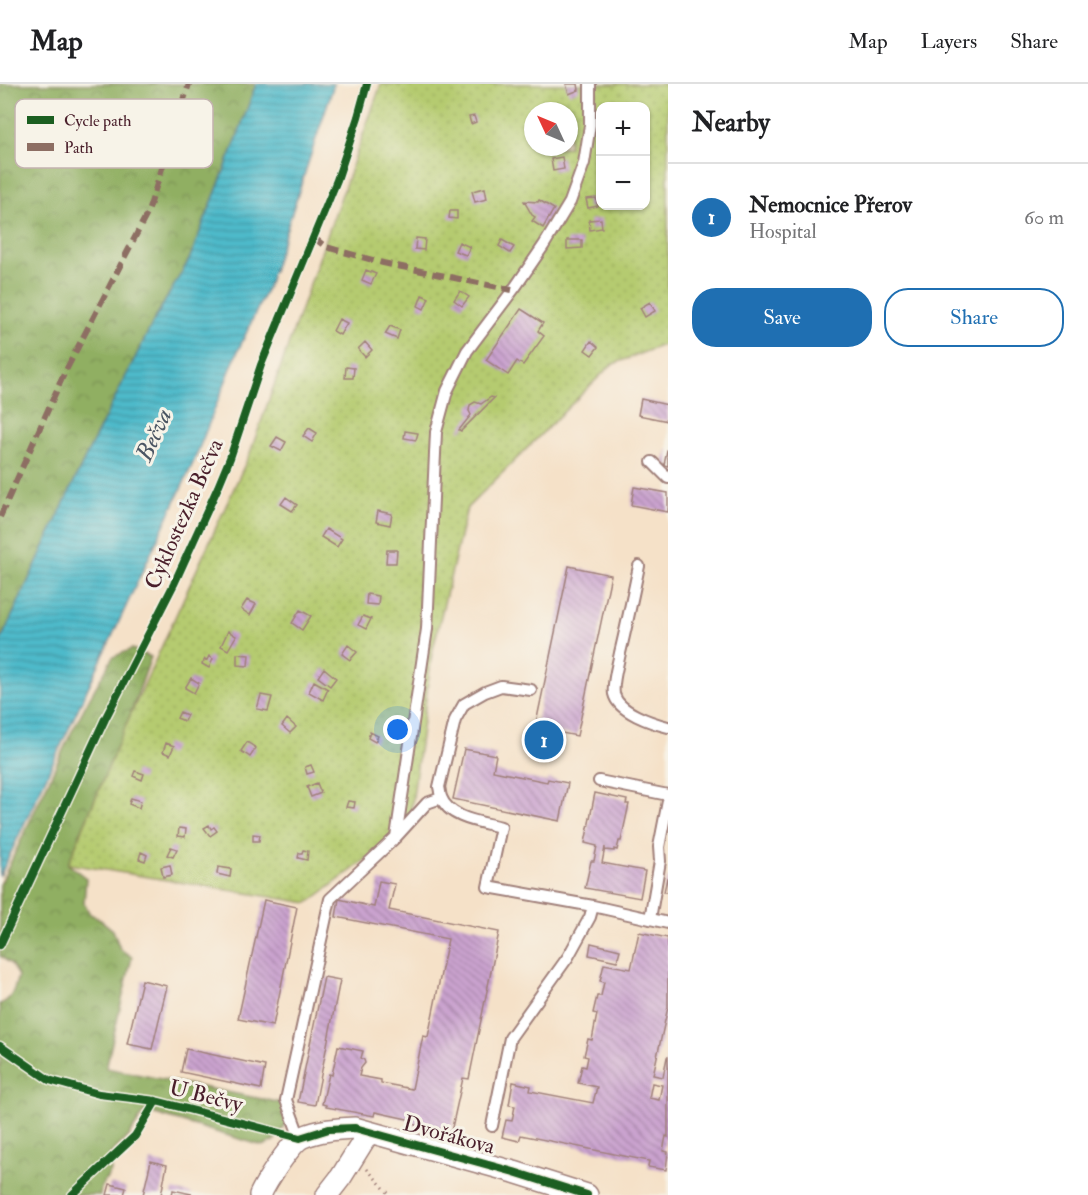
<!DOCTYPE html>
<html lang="en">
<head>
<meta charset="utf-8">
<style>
  body { margin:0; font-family:"IM FELL Double Pica",serif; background:#f2f2f2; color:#202124 }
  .controls { position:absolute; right:18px; top:18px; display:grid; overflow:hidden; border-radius:12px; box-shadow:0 2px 4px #0004 }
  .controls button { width:54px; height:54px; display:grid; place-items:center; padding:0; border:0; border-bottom:2px solid #e0e0e0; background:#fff; color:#202124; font:30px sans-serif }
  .compass { position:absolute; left:524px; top:18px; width:54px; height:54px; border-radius:50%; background:#fff; box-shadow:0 2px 4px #0004; rotate:314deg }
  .you { position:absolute; left:398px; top:646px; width:21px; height:21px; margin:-15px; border:4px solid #fff; border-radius:50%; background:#1a73e8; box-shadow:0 0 0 9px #1a73e833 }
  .badge { display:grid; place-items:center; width:39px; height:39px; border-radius:50%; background:#1f6fb2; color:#fff; font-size:20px; font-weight:700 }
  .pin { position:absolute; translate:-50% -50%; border:3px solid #fff; box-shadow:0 2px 6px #0006 }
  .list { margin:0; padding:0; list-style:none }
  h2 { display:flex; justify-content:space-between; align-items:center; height:78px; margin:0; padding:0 24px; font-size:26px }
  h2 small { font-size:20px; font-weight:400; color:#757577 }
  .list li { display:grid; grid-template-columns:39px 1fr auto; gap:18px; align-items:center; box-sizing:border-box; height:108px; padding:0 24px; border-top:2px solid #e0e0e0 }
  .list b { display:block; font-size:22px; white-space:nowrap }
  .list p { margin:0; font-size:20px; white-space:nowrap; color:#757577 }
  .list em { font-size:20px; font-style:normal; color:#757577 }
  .actions { display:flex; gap:12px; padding:18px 24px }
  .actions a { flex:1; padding:14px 0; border:2px solid #1f6fb2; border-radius:24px; text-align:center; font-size:21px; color:#1f6fb2 }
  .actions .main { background:#1f6fb2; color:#fff }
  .map { position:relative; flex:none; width:668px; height:1111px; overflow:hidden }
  header { display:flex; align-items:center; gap:36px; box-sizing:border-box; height:84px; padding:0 30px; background:#fff; border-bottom:2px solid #e0e0e0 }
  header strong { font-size:28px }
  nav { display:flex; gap:33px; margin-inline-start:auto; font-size:21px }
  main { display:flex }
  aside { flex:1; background:#fff }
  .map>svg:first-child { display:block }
</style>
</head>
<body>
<header>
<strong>Map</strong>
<nav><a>Map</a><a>Layers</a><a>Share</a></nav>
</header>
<main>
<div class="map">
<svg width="668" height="1111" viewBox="0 0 668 1111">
  <defs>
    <pattern id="forest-crowns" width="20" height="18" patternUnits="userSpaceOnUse" patternTransform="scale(1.5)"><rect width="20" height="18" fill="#90af62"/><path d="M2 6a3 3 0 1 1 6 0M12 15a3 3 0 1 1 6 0" fill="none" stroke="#788e51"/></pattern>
    <pattern id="park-dots" width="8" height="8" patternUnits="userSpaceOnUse" patternTransform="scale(1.5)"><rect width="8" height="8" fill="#b5cb70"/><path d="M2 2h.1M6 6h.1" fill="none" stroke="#9dae61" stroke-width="1.8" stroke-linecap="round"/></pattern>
    <pattern id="water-rules" width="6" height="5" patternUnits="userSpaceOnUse" patternTransform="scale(1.5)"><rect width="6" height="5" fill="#4ebaca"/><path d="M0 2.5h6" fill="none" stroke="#4397a4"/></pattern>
    <pattern id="building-back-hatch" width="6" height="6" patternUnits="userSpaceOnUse" patternTransform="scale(1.5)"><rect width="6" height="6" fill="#caa3cf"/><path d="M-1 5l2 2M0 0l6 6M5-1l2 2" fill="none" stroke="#a684a8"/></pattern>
  </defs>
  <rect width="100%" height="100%" fill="#f7f3e8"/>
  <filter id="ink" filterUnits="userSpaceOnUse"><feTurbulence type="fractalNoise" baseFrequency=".0167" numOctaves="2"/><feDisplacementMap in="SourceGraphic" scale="12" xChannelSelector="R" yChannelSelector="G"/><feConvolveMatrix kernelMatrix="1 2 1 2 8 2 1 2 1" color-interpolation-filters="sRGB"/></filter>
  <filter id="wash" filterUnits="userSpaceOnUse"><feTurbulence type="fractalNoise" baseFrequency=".008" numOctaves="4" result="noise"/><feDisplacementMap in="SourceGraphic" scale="24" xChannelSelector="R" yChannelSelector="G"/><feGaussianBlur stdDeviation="1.35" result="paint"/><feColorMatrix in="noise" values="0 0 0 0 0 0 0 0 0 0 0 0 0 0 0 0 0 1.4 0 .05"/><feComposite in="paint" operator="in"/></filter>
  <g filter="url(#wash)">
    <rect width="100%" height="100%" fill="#f5e1c8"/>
    <path fill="url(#forest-crowns)" stroke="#6d6746" stroke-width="1.5" d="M0 0H256L234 62 189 176 154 236 84 376 0 558Z
      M132 565 151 573 129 634 68 780 86 794 84 819 90 830 98 834 113 846 120 865 132 873 106 984 282 1019 287 1039 274 1057 263 1062 145 1027 129 1052 110 1070 111 1087 101 1104 100 1111H0V920C13 915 14 905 18 892L11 880 0 872V801L71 649 90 613 113 573Z"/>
    <path fill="url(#park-dots)" stroke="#80754e" stroke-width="1.5" fill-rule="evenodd" d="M381 0H668V259L611 281 467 424 432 569 409 743 308 819 68 780 129 634 250 369ZM600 22H646V122H600ZM533 27H569V63H533Z"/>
    <path fill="url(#water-rules)" stroke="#4c6c7a" stroke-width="1.5" d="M256 0H334L268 202 237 269 194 377 0 792V558L84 376 154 236 189 176 234 62Z"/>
    <g id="blocks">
      <path fill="url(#building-back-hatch)" fill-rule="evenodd" d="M566 0H578L579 6 569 10Z
        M474 32 476 38 471 40 469 33Z
        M562 73 564 85 553 87 551 75Z
        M485 104 487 115 475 118 472 107Z
        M596 114 598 122 588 124 586 115Z
        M539 116 554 125 543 144 532 137 535 133 532 131 524 117 538 118Z
        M450 127H457V135L449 134Z
        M601 135 602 144 590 146 589 136Z
        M416 154 425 155 424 166 415 165Z
        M502 156 514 163 510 169 499 162Z
        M567 156H582V164L567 165Z
        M459 158 470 163 466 171 455 167Z
        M366 186 376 190 371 200 362 196Z
        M460 207 469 213 462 222 454 216Z
        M422 211 429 214 424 225 418 222Z
        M650 218 655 227 645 233 640 224Z
        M521 225 543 239 538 247 544 252 523 281 517 277 508 291 486 276Z
        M339 235 347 239 340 251 333 247Z
        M390 242 400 246 397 255 385 250Z
        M591 257 598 263 592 271 585 266Z
        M365 258 372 266 365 273 358 265Z
        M346 283 354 284 353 294H345Z
        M491 313 494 314 461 347 459 346 471 331 469 327 470 321 475 318 481 320Z
        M641 315 668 321V337L638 331Z
        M309 344 317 349 312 358 303 352Z
        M405 347 418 349 416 356 404 354Z
        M277 353 286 358 281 367 271 362Z
        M667 366H668V382L664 381Z
        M634 403 668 409V428L631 421Z
        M286 413 297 421 292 427 281 420Z
        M378 427 392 430 390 441 376 438Z
        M326 445 342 455 337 463 321 453Z
        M387 466H397L396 479H386Z
        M569 482 611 491 577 652 535 644Z
        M367 510 379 512 378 521 366 520Z
        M247 516 256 520 250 531 241 525Z
        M300 526 311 532 302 546 292 539Z
        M363 532 371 535 366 545 358 541Z
        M228 547 236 552 228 566 221 562Z
        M348 561 357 568 350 576 342 570Z
        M237 570 249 571 248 582 237 581Z
        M209 572 213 575 209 584 202 580 205 575 207 576Z
        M324 584 336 594 330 602 318 593Z
        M191 594 199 599 194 609 185 604Z
        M314 597 328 605 323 616 309 608Z
        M261 611 272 613 268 627 257 625Z
        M180 628 187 631 184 637 177 634Z
        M287 635 296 643 290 649 282 642Z
        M370 648 378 652 375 658 368 654Z
        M247 658 256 664 250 673 241 667Z
        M166 659 174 662 170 671 163 668Z
        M464 665 496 671 493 687 547 698 548 695 568 699 560 737 453 715Z
        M311 681 314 688 307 690 305 683Z
        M135 687 144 690 142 696 133 692Z
        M317 699 321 709 311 713 307 703Z
        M595 709 627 716 626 720H629L621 757H619L617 766 614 765V767L605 766V763L602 779 645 787 640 814 585 804 591 777H594L597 762 585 759Z
        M131 714 141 717 139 724 129 720Z
        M348 717 355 718 354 724 346 723Z
        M209 741 211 745 214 743 217 747 210 752 204 744Z
        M179 744 186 745 185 753 178 752Z
        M253 750 260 751 259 757H253Z
        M171 763 177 765 173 773 167 771Z
        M303 766 308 767 307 776 298 774 299 769H302Z
        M141 768 147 771 145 777 139 775Z
        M170 781 172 791 163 793 161 783Z
        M218 783 231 785 230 793 217 790Z
        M667 794H668V808H664Z
        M379 797 395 800 389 826 499 848 469 995 463 994 451 1048 411 1040 412 1036 375 1028 374 1032 326 1023V1021L322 1020 329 990 332 991 338 962 363 967 361 974 364 976 365 979 361 984 359 992 381 996V999L412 1005 423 952 428 953 448 855 336 833 339 815 374 823Z
        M264 816 297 823 273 942 238 935Z
        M639 848 668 854V923L653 991 663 993 667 973H668V1053L666 1052 663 1067 668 1068 666 1086 648 1083 649 1077 521 1051 519 1057 502 1053 506 1036 512 1037 515 1022 509 1021 513 998 531 1002 530 1007 593 1019 597 1003 578 999 582 982 586 983 588 973 584 972 588 955 592 956 597 930 593 929 597 912H601L604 898 600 897 604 880 631 885ZM652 999 662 1001 659 1016 649 1014Z
        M591 859 620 866 617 877 589 871Z
        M324 893 340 896 315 1021 298 1018Z
        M142 896 167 902 152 965 127 960Z
        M186 965 265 982 261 1005 181 988Z
        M151 1077 167 1081 161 1111H143Z
        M110 1100 126 1104 124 1111H107Z
        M173 1106 192 1110V1111H172Z"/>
    </g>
  </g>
  <g filter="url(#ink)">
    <use href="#blocks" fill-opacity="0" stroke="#a0807a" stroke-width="1.5"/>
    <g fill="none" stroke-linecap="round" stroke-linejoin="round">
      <g stroke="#a0807a" stroke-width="14">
        <path id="lane" d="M652 378 668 394
          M639 482C633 511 627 540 620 569 618 580 612 599 614 610 618 628 652 639 668 643
          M531 606 501 602 485 608 464 620 455 636 439 703C440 706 440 710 441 713 449 735 482 738 501 743L488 803 593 822 668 839
          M599 697 668 711
          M396 753 427 545 436 348 447 307 467 267 516 202 544 161 570 118 584 79 590 41V0
          M650 835 660 777 659 763 668 717
          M492 1042 510 954 568 873 590 833 593 822
          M300 1054 286 1016 330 815 396 753 427 719 441 714"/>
      </g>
      <g stroke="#a0807a" stroke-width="24">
        <path id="street" d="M260 1111C266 1098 291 1058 303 1053 319 1046 337 1045 355 1044L514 1088 587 1111
          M327 1111 341 1093 369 1048"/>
      </g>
      <path stroke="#a0807a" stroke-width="3" stroke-dasharray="1.5 4.5" stroke-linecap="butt" d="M367 1085 390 1111"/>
      <use href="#lane" stroke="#fff" stroke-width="10"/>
      <use href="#street" stroke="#fff" stroke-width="21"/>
      <path stroke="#8d6e63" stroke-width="6" stroke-dasharray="12 6" stroke-linecap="butt" d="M313 153 326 163 383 179 512 206
        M0 433 64 290 148 128 189 0"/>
      <g stroke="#f7f3e8" stroke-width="11">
        <path id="cycleway" d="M0 861 105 635 174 500 218 403 230 374 261 281 337 96 358 33 367 0
          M0 962 49 996 99 1010 156 1017 300 1054 329 1045 355 1044 514 1088 587 1111
          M72 1111 135 1052 156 1017"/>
      </g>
      <use href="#cycleway" stroke="#1b5e20" stroke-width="8"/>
    </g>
  </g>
  <g text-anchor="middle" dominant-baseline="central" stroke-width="6" stroke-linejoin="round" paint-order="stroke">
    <g font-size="22" fill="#4a1f2b" stroke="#f7f3e8">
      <text transform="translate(184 430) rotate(-66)">Cyklostezka Bečva</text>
      <text transform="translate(206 1012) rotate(14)">U Bečvy</text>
      <text transform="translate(449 1051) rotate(15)">Dvořákova</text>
    </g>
    <g font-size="24" font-style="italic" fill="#4b5563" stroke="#f7f3e8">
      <text transform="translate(154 351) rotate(-66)">Bečva</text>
    </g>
  </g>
  <rect x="15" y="15" width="198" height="69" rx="9" fill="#f7f3e8" stroke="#c3b3af" stroke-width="1.5"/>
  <rect x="27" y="32" width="27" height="8" fill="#1b5e20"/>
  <rect x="27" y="59" width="27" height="8" fill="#8d6e63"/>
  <g font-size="16" fill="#4a1f2b">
    <text x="64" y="42">Cycle path</text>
    <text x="64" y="69">Path</text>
  </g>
</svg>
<div class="controls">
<button>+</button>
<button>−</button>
</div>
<svg class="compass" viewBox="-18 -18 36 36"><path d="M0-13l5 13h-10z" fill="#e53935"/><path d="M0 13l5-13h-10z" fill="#757577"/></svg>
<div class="you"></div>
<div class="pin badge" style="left:544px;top:656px">1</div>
</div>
<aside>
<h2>Nearby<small></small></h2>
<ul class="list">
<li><span class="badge">1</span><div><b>Nemocnice Přerov</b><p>Hospital</p></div><em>60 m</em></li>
</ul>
<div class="actions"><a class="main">Save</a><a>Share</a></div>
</aside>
</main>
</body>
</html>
